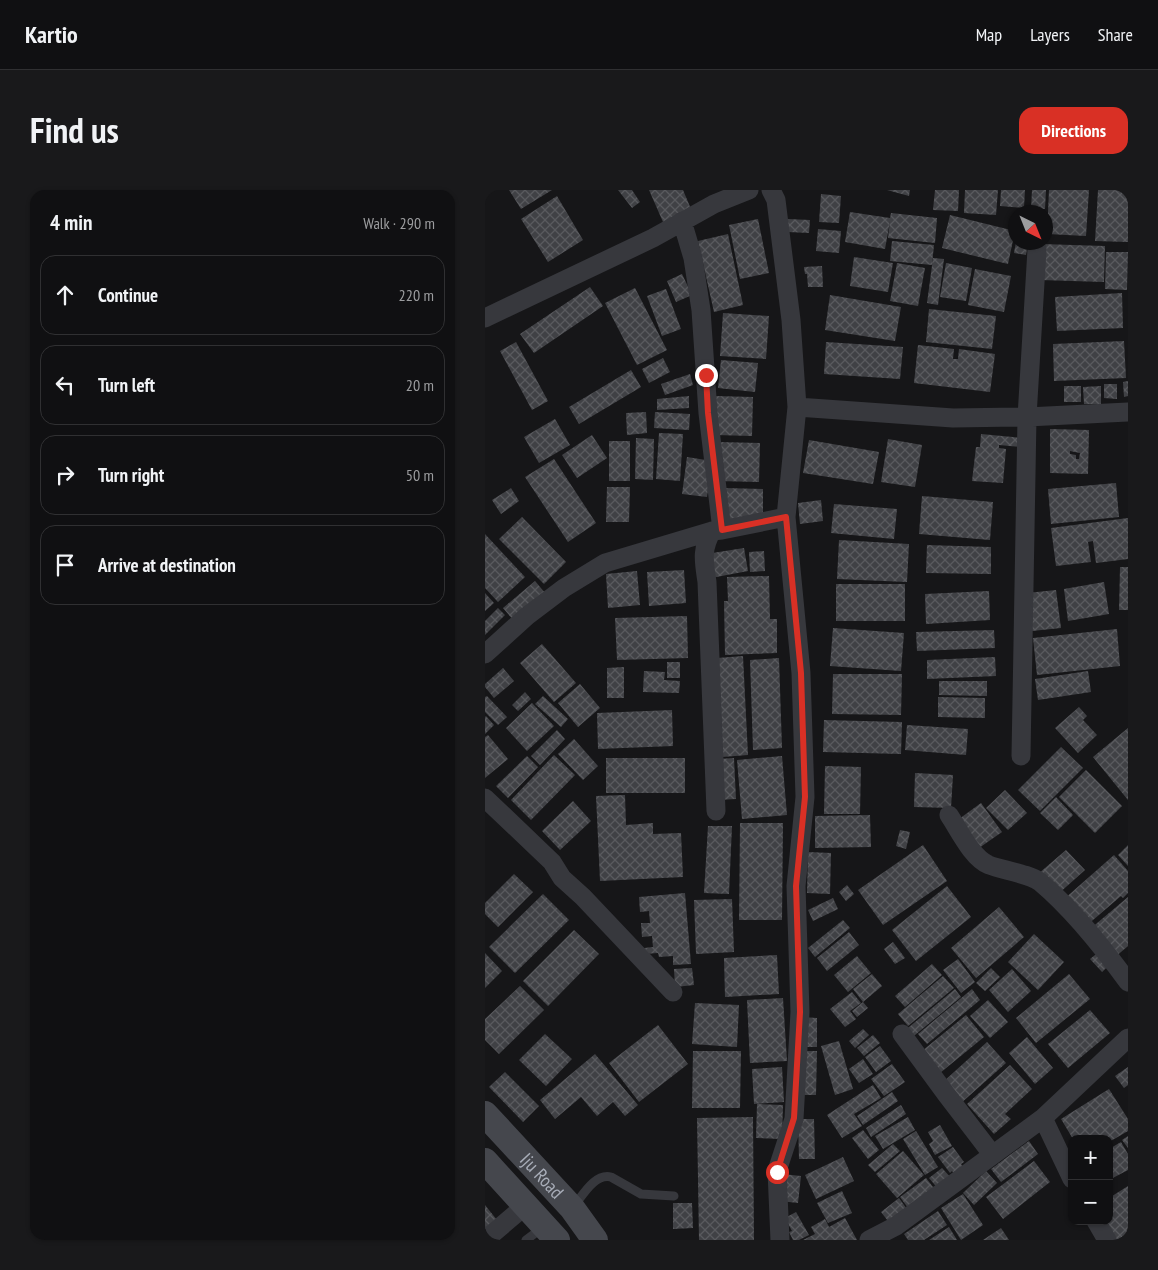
<!DOCTYPE html>
<html lang="en">
<head>
<meta charset="utf-8">
<style>
  body { margin:0; font-family:"PT Sans Narrow",sans-serif; background:#19191b; color:#f1f3f6 }
  .controls { position:absolute; right:15px; bottom:15px; display:grid; overflow:hidden; border-radius:10px; box-shadow:0 1px 4px #0004 }
  .controls button { width:45px; height:45px; display:grid; place-items:center; padding:0; border:0; border-bottom:1px solid #303032; background:#101012; color:#f1f3f6; font:25px sans-serif }
  .compass { position:absolute; left:523px; top:15px; width:45px; height:45px; border-radius:50%; background:#101012; box-shadow:0 1px 4px #0004; rotate:137deg }
  .stop { position:absolute; width:15px; height:15px; margin:-11px; border:4px solid #d93025; border-radius:50%; background:#fff }
  .stop.end { background:#d93025; border-color:#fff; box-shadow:0 1px 5px #0008 }
  .list { margin:0; padding:0; list-style:none }
  h2 { display:flex; justify-content:space-between; align-items:center; height:65px; margin:0; padding:0 20px; font-size:21px }
  h2 small { font-size:16px; font-weight:400; color:#9c9d9f }
  .list li { display:grid; grid-template-columns:32px 1fr auto; gap:15px; align-items:center; box-sizing:border-box; height:80px; margin:0 10px 10px; padding:0 10px; border:1px solid #303032; border-radius:15px }
  .list b { display:block; font-size:19px; white-space:nowrap }
  .list em { font-size:16px; font-style:normal; color:#9c9d9f }
  .icon { flex:none; width:28px; height:28px; fill:none; stroke:currentColor; stroke-width:2; stroke-linecap:round; stroke-linejoin:round }
  .map { position:relative; flex:none; width:643px; height:1050px; overflow:hidden; border-radius:15px }
  header { display:flex; align-items:center; gap:30px; box-sizing:border-box; height:70px; padding:0 25px; background:#101012; border-bottom:1px solid #303032 }
  header strong { font-size:24px }
  nav { display:flex; gap:28px; margin-inline-start:auto; font-size:18px }
  .intro { display:flex; align-items:center; justify-content:space-between; box-sizing:border-box; height:120px; padding:0 30px }
  h1 { margin:0; font-size:35px }
  .button { padding:12px 22px; border-radius:15px; background:#d93025; color:#fff; font-size:18px; font-weight:700 }
  main { display:flex; gap:30px; padding:0 30px }
  aside { flex:1; background:#101012; border-radius:15px; box-shadow:0 1px 4px #0004 }
  .map>svg:first-child { display:block }
</style>
</head>
<body>
<header>
<strong>Kartio</strong>
<nav><a>Map</a><a>Layers</a><a>Share</a></nav>
</header>
<div class="intro"><h1>Find us</h1><a class="button">Directions</a></div>
<main>
<aside>
<h2>4 min<small>Walk · 290 m</small></h2>
<ul class="list">
<li><svg class="icon" aria-label="ahead" viewBox="0 0 24 24"><path d="M12 20V5M6 11l6-6 6 6"/></svg><div><b>Continue</b></div><em>220 m</em></li>
<li><svg class="icon" aria-label="left" viewBox="0 0 24 24"><path d="M17 20v-9H6M10 6l-5 5 5 5"/></svg><div><b>Turn left</b></div><em>20 m</em></li>
<li><svg class="icon" aria-label="right" viewBox="0 0 24 24"><path d="M7 20v-9h11M14 6l5 5-5 5"/></svg><div><b>Turn right</b></div><em>50 m</em></li>
<li><svg class="icon" aria-label="arrive" viewBox="0 0 24 24"><path d="M6 21V4h12l-3 4 3 4H6"/></svg><div><b>Arrive at destination</b></div></li>
</ul>
</aside>
<div class="map">
<svg width="643" height="1050" viewBox="0 0 643 1050">
  <defs>
    <pattern id="building-cross-hatch" width="8" height="8" patternUnits="userSpaceOnUse" patternTransform="scale(1.25)"><rect width="8" height="8" fill="#404145"/><path d="M0 0l8 8M0 8l8-8" fill="none" stroke="#595a5e"/></pattern>
  </defs>
  <rect width="100%" height="100%" fill="#161618"/>
  <path fill="url(#building-cross-hatch)" fill-rule="evenodd" d="M24 0H67L36 19Z
    M133 0H147L155 12 147 18Z
    M164 0H198L206 19 178 32Z
    M402 0H425L424 6Z
    M450 0H474L473 21 448 20Z
    M480 0H513L511 25 479 23Z
    M516 0H540L539 18 515 16Z
    M547 0H561L560 19H546Z
    M564 0H604L601 46 562 44Z
    M613 0H643V52L610 51Z
    M336 4 356 6 354 33 334 32Z
    M72 6 98 50 63 72 36 29Z
    M365 22 405 28 406 23 452 28 450 53 403 48 405 31 400 59 360 52Z
    M465 25 530 41 523 74 457 58Z
    M273 29 284 83 255 89 244 35Z
    M303 29 325 30 324 43 303 42Z
    M333 39 356 41 354 63 331 61Z
    M243 44 258 115 229 122 213 51Z
    M407 51 449 55 447 75 405 71Z
    M531 52H543L541 65 529 63Z
    M556 54 620 56 619 92 555 90Z
    M621 62H643L642 100 620 99Z
    M369 67 408 73 403 102 365 96Z
    M448 68 459 69 453 115 442 113Z
    M412 73 440 78 433 116 405 111Z
    M461 73 487 78 481 111 455 107Z
    M337 76 338 97H323L322 84H320L319 77Z
    M490 79 526 86 519 122 483 115Z
    M197 84 207 105 191 112 182 91Z
    M105 97 118 116 49 163 35 144Z
    M150 98 182 160 152 175 120 113Z
    M181 99 196 139 177 146 162 106Z
    M637 103 638 138 572 141 570 107Z
    M345 105 416 117 410 151 340 140Z
    M444 119 511 126 507 159 441 152Z
    M238 123 284 126 281 169 235 166Z
    M639 151 641 188 569 191 568 154Z
    M31 152 63 211 47 220 15 161Z
    M341 152 418 157 415 189 339 184Z
    M433 155 469 159 468 169H473L474 159 510 164 505 202 429 193Z
    M178 168 185 182 164 193 157 179Z
    M236 170 273 173 270 202 233 198Z
    M146 180 156 197 94 234 84 217Z
    M205 184 208 195 180 205 176 194Z
    M643 191V206L639 207 638 192Z
    M619 194H632V209L619 208Z
    M579 196H596V212H579Z
    M616 196V214H599L598 197Z
    M204 206V218L172 220V209Z
    M231 206 268 207 267 246 230 245Z
    M161 222 162 243 142 245 141 223Z
    M170 222 205 224 204 240 169 238Z
    M70 229 85 255 54 273 39 247Z
    M565 239 604 240 603 284 565 283ZM585 261 595 263 594 269H591V265L585 264Z
    M174 243 198 244 195 291 171 289Z
    M496 244 537 248 536 257 514 255V258L521 259 518 293 487 291 491 257H495Z
    M107 245 122 268 92 288 77 265Z
    M151 248 169 249 168 290 150 289Z
    M403 249 437 255 430 297 396 292Z
    M324 250 394 262 388 294 318 283Z
    M124 251H145V291H124Z
    M233 252 275 253 274 292 232 291Z
    M202 267 227 271 222 307 197 304Z
    M69 269 111 333 83 352 40 287Z
    M631 293 634 327 566 334 563 299Z
    M122 297H145L144 332H121Z
    M26 298 34 311 16 324 7 310Z
    M239 298 278 299V330H238Z
    M437 306 508 312 505 350 434 344Z
    M336 310 338 331 315 334 313 313Z
    M349 314 412 319 409 349 346 343Z
    M37 327 81 372 59 394 14 349Z
    M643 328V369L611 373 608 351 603 352 606 372 571 376 566 338Z
    M0 344 40 387 13 412 0 398Z
    M354 350 424 354 422 392 352 389Z
    M442 355 506 357V384L441 383Z
    M259 358 263 381 226 388 221 364Z
    M279 361 280 381 265 382 264 362Z
    M635 377H643V420H634Z
    M199 380 201 413 164 416 162 382Z
    M152 381 155 415 123 418 121 384Z
    M284 386 285 429H292V463L240 465 239 411H243L242 387Z
    M50 391 61 404 29 431 18 418Z
    M619 392 624 424 583 431 579 399Z
    M351 394H420V431H351Z
    M571 400 576 438 547 441 542 403Z
    M504 401 505 430 441 434 440 404Z
    M0 403 9 413 0 421Z
    M13 418 20 425 0 445V431Z
    M202 426 203 468 132 470 130 428Z
    M348 438 419 443 416 481 345 476Z
    M632 439 635 476 552 485 548 448Z
    M509 440 510 458 432 461 431 442Z
    M57 454 91 493 69 512 35 473Z
    M258 466 263 565 237 567 232 468Z
    M510 467 511 486 442 489V470Z
    M294 468 297 558 268 560 265 470Z
    M182 472H195V488H182Z
    M139 477V508H122V478Z
    M18 478 29 491 9 508 0 497V494Z
    M159 481 180 482 179 490 195 491 194 503 158 502Z
    M603 481 606 502 553 510 550 489Z
    M348 484H417L416 525 347 524Z
    M454 491H502V506L454 505Z
    M95 494 115 518 93 537 73 513Z
    M40 502 46 509 33 521 27 515Z
    M2 506 22 527 13 535 0 522V507Z
    M58 506 83 529 76 537 50 514Z
    M453 507 500 508V528L453 527Z
    M47 513 69 536 42 561 21 538Z
    M594 517 602 526 598 530 612 545 593 563 570 538Z
    M187 520 188 556 113 559 112 523Z
    M1 526 9 535 0 544V527Z
    M339 530 417 532 416 564 338 562Z
    M422 535 483 539 481 565 420 560Z
    M643 538V610L608 567Z
    M72 540 80 549 55 575 46 566Z
    M3 545 23 569 0 588V547Z
    M89 549 113 576 98 590 73 564Z
    M576 557 598 578 555 621 533 600Z
    M69 565 90 585 46 630 26 610Z
    M42 566 53 577 23 608 11 596Z
    M297 566 302 625 257 629 252 570Z
    M121 568H200V603H121Z
    M249 568 251 609 234 610 233 569Z
    M340 576 376 577 375 624H339Z
    M601 580 637 616 610 643 574 607Z
    M430 583 468 585 466 618 429 617Z
    M520 600 542 623 523 640 501 618Z
    M140 605 141 635 168 633V644L196 643 198 687 115 691 111 606Z
    M571 607 588 625 573 640 555 623Z
    M88 611 106 631 75 660 57 641Z
    M496 613 517 642 494 658 474 629Z
    M385 625 386 657 330 658V626Z
    M255 633H298L297 730H254Z
    M223 636H247L244 704 219 703Z
    M415 640 425 642 421 659 411 656Z
    M438 655 462 691 398 735 373 700Z
    M643 655V676L633 665Z
    M581 660 600 680 572 705 553 684Z
    M323 662 346 663 345 704 322 703Z
    M629 665 643 681V703L638 708 636 706 601 736 578 710Z
    M29 684 48 702 13 737 0 724V713Z
    M362 695 369 704 361 711 354 702Z
    M462 696 486 727 431 771 407 740Z
    M200 703 206 774 188 775V766L174 767 173 763 160 764 159 758 168 757 167 746 157 747 156 733H165L164 721 155 722 154 707Z
    M58 704 84 730 30 783 4 757Z
    M643 707V756L629 768 605 739Z
    M348 708 353 719 328 731 323 720Z
    M247 709 249 762 211 764 209 710Z
    M514 717 539 747 491 788 466 758Z
    M358 730 365 738 330 767 323 758Z
    M89 740 114 764 63 816 38 791Z
    M364 742 374 755 342 781 332 768Z
    M549 744 579 772 553 800 523 772Z
    M408 752 420 768 410 774 399 759Z
    M615 761 626 773 617 782 605 769Z
    M0 763 17 781 0 798Z
    M292 765 294 804 240 807 239 768Z
    M372 766 386 783 363 802 349 785Z
    M473 769 490 792 476 803 458 780Z
    M447 774 457 785 420 817 410 806Z
    M207 778 209 795 190 797 189 779Z
    M506 778 515 787 500 801 491 793Z
    M527 779 546 801 523 822 504 800Z
    M387 784 397 796 378 812 368 799Z
    M584 784 605 809 551 853 531 828Z
    M458 786 469 798 423 836 413 824Z
    M35 796 59 820 14 864 0 850V829Z
    M470 799 476 807 424 850 418 842Z
    M487 799 495 810 442 854 433 844Z
    M367 802 376 813 365 821 371 829 360 837 345 819Z
    M298 808 302 871 265 873 262 810Z
    M503 810 523 832 505 848 485 826Z
    M378 812 383 818 372 827 367 821Z
    M210 813 254 815 252 857 207 854Z
    M605 820 625 843 583 878 563 854Z
    M481 825 499 847 455 883 437 861Z
    M317 827 332 828V857H317Z
    M173 835 203 874 154 912 124 873Z
    M378 839 384 845 370 858 364 851Z
    M60 844 87 869 61 896 34 870Z
    M388 845 395 853 379 866 372 858Z
    M542 847 568 878 550 894 524 863Z
    M354 851 368 899 350 905 336 856Z
    M502 852 521 873 475 914 457 893Z
    M395 856 406 871 391 882 380 867Z
    M208 861H256L255 918H207Z
    M316 861H332L331 905H316Z
    M110 864 153 915 140 926 128 912 112 926 96 907 70 929 55 910Z
    M378 869 388 884 374 893 364 879Z
    M407 874 420 892 399 906 386 889Z
    M525 875 547 899 520 924 526 929 509 944 482 914Z
    M297 877 299 912 269 914 267 879Z
    M643 877V895L639 898 630 886Z
    M20 882 54 916 38 932 4 897Z
    M388 895 396 908 369 924 377 936 357 948 342 925Z
    M624 899 643 929V941L624 952V949H588L576 929Z
    M407 902 413 911 378 935 372 926Z
    M272 914 298 915 297 949 271 948Z
    M416 915 421 924 386 947 381 938Z
    M268 927 269 1050H214L212 928Z
    M423 927 430 940 398 959 390 946Z
    M313 929H329L330 969H314Z
    M455 935 467 956 450 965 444 954 448 951 443 942Z
    M378 940 394 960 383 969 367 948Z
    M431 941 453 977 440 985 418 949Z
    M643 946V958L637 950Z
    M544 951 553 964 516 992 506 979Z
    M636 952 643 964V980L624 990V959Z
    M408 954 415 961 390 982 383 975Z
    M468 957 479 972 476 974 479 978 470 985 467 981 465 983 453 967Z
    M418 961 439 985 412 1008 391 984Z
    M358 967 369 991 331 1009 320 985Z
    M549 971 565 992 518 1029 501 1007Z
    M457 978 467 989 454 1000 444 988Z
    M501 981 512 993 489 1015 478 1003Z
    M297 984 316 986 313 1013 295 1011Z
    M441 988 452 1002 426 1022 415 1007Z
    M643 996V1043L632 1050 619 1031H624V1008Z
    M357 1001 367 1023 343 1033 332 1013Z
    M478 1004 498 1035 476 1050 456 1018Z
    M414 1008 424 1022 406 1035 396 1022Z
    M188 1013H207L208 1038 188 1039Z
    M0 1015 12 1030 0 1039Z
    M453 1021 462 1035 439 1050H423L419 1044Z
    M311 1022 324 1045 314 1050H308L304 1042 307 1041 300 1028Z
    M360 1028 372 1050H318L330 1044 326 1037 340 1029 344 1037Z
    M464 1037 472 1050H444Z
    M516 1038 524 1050H498Z"/>
  <g fill="none" stroke-linecap="round" stroke-linejoin="round">
    <path stroke="#37383d" stroke-width="9" d="M89 1016C98 1005 110 983 126 987L156 1004 189 1006
      M41 1050 57 1038"/>
    <path stroke="#37383d" stroke-width="19" d="M286 0 291 10 306 130 312 217 301 327 316 483 320 607 311 696 315 822 309 929 292 981 295 1050
      M197 31 208 68 216 120 223 223 237 340
      M0 128 168 48 229 14 264 0
      M312 217 468 228 542 227 643 222
      M227 341C216 360 219 371 222 392L231 621
      M0 464 42 426 79 398 120 373 227 341 237 340 301 327
      M536 566 542 227 552 59
      M0 608 67 672 77 688 98 707 188 802
      M464 625C474 640 487 668 504 675 517 680 545 684 555 692 586 718 619 759 643 792
      M417 844 461 904 507 964
      M558 928 587 989
      M611 1031 622 1050
      M0 1050 41 1015
      M384 1050 411 1036 558 928 643 848"/>
    <g stroke="#45474d" stroke-width="26">
      <path id="s1" d="M0 924 87 1018 110 1050"/>
      <path d="M0 971 72 1050"/>
    </g>
  </g>
  <g fill="none" stroke-linecap="round" stroke-linejoin="round">
    <path stroke="#d93025" stroke-width="6" d="M221 185 223 223 237 340 301 327 316 483 320 607 311 696 315 822 309 928 292 982"/>
  </g>
  <g text-anchor="middle" dominant-baseline="central" stroke-width="4" stroke-linejoin="round" paint-order="stroke">
    <g font-size="19" fill="#a8adb8" stroke="#111113">
      <text stroke="none"><textPath href="#s1" startOffset="84">Iju Road</textPath></text>
    </g>
  </g>
</svg>
<div class="controls">
<button>+</button>
<button>−</button>
</div>
<svg class="compass" viewBox="-18 -18 36 36"><path d="M0-13l5 13h-10z" fill="#e53935"/><path d="M0 13l5-13h-10z" fill="#9c9d9f"/></svg>
<div class="stop" style="left:292px;top:982px"></div>
<div class="stop end" style="left:221px;top:185px"></div>
</div>
</main>
</body>
</html>
